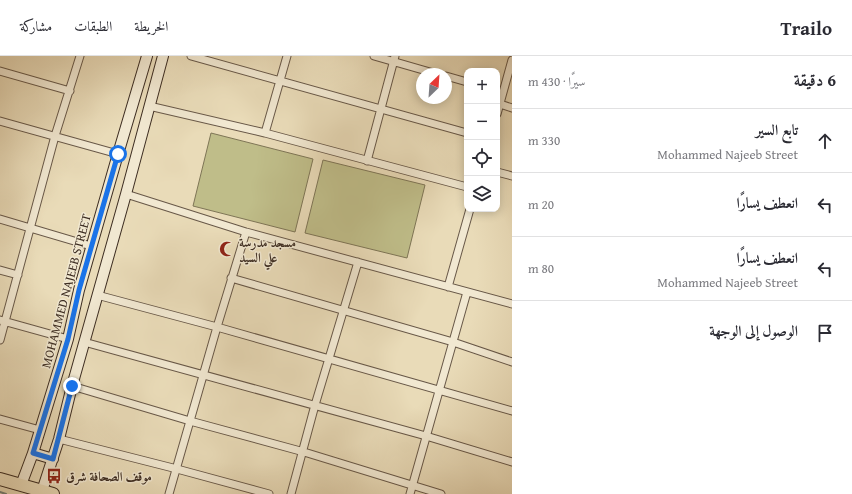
<!DOCTYPE html>
<html lang="ar">
<head>
<meta charset="utf-8">
<style>
  body { margin:0; font-family:"Gentium Book Plus",Amiri,serif; background:#f7f7f7; color:#2b2b33; direction:rtl }
  .controls { position:absolute; right:12px; top:12px; display:grid; overflow:hidden; border-radius:8px; box-shadow:0 2px 10px #0003 }
  .controls button { width:36px; height:36px; display:grid; place-items:center; padding:0; border:0; border-bottom:1px solid #e1e1e2; background:#fff; color:#2b2b33; font:20px sans-serif }
  .compass { position:absolute; left:416px; top:12px; width:36px; height:36px; border-radius:50%; background:#fff; box-shadow:0 2px 10px #0003; rotate:25deg }
  .stop { position:absolute; width:12px; height:12px; margin:-9px; border:3px solid #1a73e8; border-radius:50%; background:#fff }
  .stop.end { background:#1a73e8; border-color:#fff; box-shadow:0 1px 4px #0008 }
  .list { margin:0; padding:0; list-style:none }
  h2 { display:flex; justify-content:space-between; align-items:center; height:52px; margin:0; padding:0 16px; font-size:17px }
  h2 small { font-size:13px; font-weight:400; color:#7c7c81 }
  .list li { display:grid; grid-template-columns:26px 1fr auto; gap:12px; align-items:center; box-sizing:border-box; height:64px; padding:0 16px; border-top:1px solid #e1e1e2 }
  .list b { display:block; font-size:15px; white-space:nowrap }
  .list p { margin:0; font-size:13px; white-space:nowrap; color:#7c7c81 }
  .list em { font-size:13px; font-style:normal; color:#7c7c81 }
  .icon { flex:none; width:22px; height:22px; fill:none; stroke:currentColor; stroke-width:2; stroke-linecap:round; stroke-linejoin:round }
  .map { position:relative; flex:none; width:512px; height:438px; overflow:hidden; direction:ltr }
  header { display:flex; align-items:center; gap:24px; box-sizing:border-box; height:56px; padding:0 20px; background:#fff; border-bottom:1px solid #e1e1e2 }
  header strong { font-size:19px }
  nav { display:flex; gap:22px; margin-inline-start:auto; font-size:14px }
  main { display:flex }
  aside { flex:1; background:#fff }
  .map>svg:first-child { display:block }
</style>
</head>
<body>
<header>
<strong>Trailo</strong>
<nav><a>الخريطة</a><a>الطبقات</a><a>مشاركة</a></nav>
</header>
<main>
<aside>
<h2>6 دقيقة<small>سيرًا · 430 m</small></h2>
<ul class="list">
<li><svg class="icon" aria-label="ahead" viewBox="0 0 24 24"><path d="M12 20V5M6 11l6-6 6 6"/></svg><div><b>تابع السير</b><p>Mohammed Najeeb Street</p></div><em>330 m</em></li>
<li><svg class="icon" aria-label="left" viewBox="0 0 24 24"><path d="M17 20v-9H6M10 6l-5 5 5 5"/></svg><div><b>انعطف يسارًا</b></div><em>20 m</em></li>
<li><svg class="icon" aria-label="left" viewBox="0 0 24 24"><path d="M17 20v-9H6M10 6l-5 5 5 5"/></svg><div><b>انعطف يسارًا</b><p>Mohammed Najeeb Street</p></div><em>80 m</em></li>
<li><svg class="icon" aria-label="arrive" viewBox="0 0 24 24"><path d="M6 21V4h12l-3 4 3 4H6"/></svg><div><b>الوصول إلى الوجهة</b></div></li>
</ul>
</aside>
<div class="map">
<svg width="512" height="438" viewBox="0 0 512 438">
  <rect width="100%" height="100%" fill="#e9dbb8"/>
  <filter id="stains"><feTurbulence type="fractalNoise" baseFrequency=".005" numOctaves="4"/><feColorMatrix values="0 0 0 0 .2 0 0 0 0 .09 0 0 0 0 .02 0 0 0 .5 -.17"/></filter>
  <radialGradient id="worn" r=".72"><stop offset=".6" stop-color="#630" stop-opacity="0"/><stop offset="1" stop-color="#630" stop-opacity=".3"/></radialGradient>
  <path fill="#bfbd89" stroke="#7e7556" d="M211 77 313 103 295 176 193 150Z
    M323 104 425 129 407 202 305 177Z"/>
  <g fill="none" stroke-linecap="round" stroke-linejoin="round">
    <path stroke="#74817b" stroke-width="2" d="M0 436 6 438"/>
    <g stroke="#685848" stroke-width="9">
      <path id="minor" d="M191 0 467 77
        M374 0 437 18
        M0 15 70 35
        M446 20 467 26
        M500 48 512 52
        M149 50 265 77 467 131
        M497 58 512 4
        M0 65 118 98
        M265 77 287 0
        M367 105 395 0
        M497 116 512 120
        M126 138 246 176 512 248
        M0 163 91 190
        M0 214 18 219
        M231 222 453 286 512 306
        M448 231 470 153
        M97 239 217 271 512 355
        M0 264 68 283
        M0 284 55 80 80 0
        M84 286 426 380 512 406
        M72 330 190 365 304 396 441 438
        M0 363 40 374
        M59 383 177 413 269 438
        M169 438 217 271 246 176
        M291 438 315 349 358 206
        M410 438 467 236"/>
    </g>
    <g stroke="#3d2d22" stroke-width="12">
      <path id="secondary" d="M33 397 53 403
        M21 429 33 397 68 283 79 234 118 98 147 0
        M42 435 59 383 72 330 126 138 163 0"/>
    </g>
    <g stroke="#3d2d22" stroke-width="14">
      <path id="trunk" d="M0 423 53 438"/>
    </g>
    <use href="#minor" stroke="#f1e8d1" stroke-width="7"/>
    <use href="#secondary" stroke="#f1e8d1" stroke-width="10"/>
    <use href="#trunk" stroke="#e9dbb8" stroke-width="12"/>
  </g>
  <g fill="none" stroke-linecap="round" stroke-linejoin="round">
    <path stroke="#1a73e8" stroke-width="5" d="M72 330 53 403 33 397 68 283 79 234 118 98"/>
  </g>
  <defs>
    <g id="mosque-bare" transform="scale(1.2)"><path d="M3.5-4.9A6 6 0 1 0 3.5 4.9A5 5 0 1 1 3.5-4.9Z" fill="#8f2418" stroke="#f1e8d1" stroke-width="2.5" paint-order="stroke"/></g>
    <g id="bus-bare" transform="scale(1.2)"><path d="M-5-6H5V4H4V6H2V4H-2V6H-4V4H-5ZM-3.5-4V0h7V-4ZM-3.5 1.2v1.5H-2V1.2ZM2 1.2v1.5H3.5V1.2Z" fill="#8f2418" stroke="#f1e8d1" stroke-width="2.5" paint-order="stroke"/></g>
  </defs>
  <g fill-rule="evenodd">
    <use href="#mosque-bare" x="227" y="193"/>
    <use href="#bus-bare" x="54" y="420"/>
  </g>
  <g text-anchor="middle" dominant-baseline="central" stroke-width="3" stroke-linejoin="round" paint-order="stroke">
    <g font-size="13" font-weight="bold" fill="#3d2d22" stroke="#f1e8d1" text-anchor="start">
      <text x="239" y="186">مسجد مدرسة<tspan x="239" dy="15">علي السيد</tspan></text>
      <text x="66" y="420">موقف الصحافة شرق</text>
    </g>
    <g font-size="13" fill="#3d2d22" stroke="#f1e8d1">
      <text transform="translate(66 235) rotate(-75)">MOHAMMED NAJEEB STREET</text>
    </g>
  </g>
  <rect width="100%" height="100%" filter="url(#stains)"/>
  <rect width="100%" height="100%" fill="url(#worn)"/>
</svg>
<div class="controls">
<button>+</button>
<button>−</button>
<button><svg class="icon" aria-label="locate" viewBox="0 0 24 24"><circle cx="12" cy="12" r="6"/><path d="M12 2v4M12 18v4M2 12h4M18 12h4"/></svg></button>
<button><svg class="icon" aria-label="layers" viewBox="0 0 24 24"><path d="M12 4l9 5-9 5-9-5zM3 14l9 5 9-5"/></svg></button>
</div>
<svg class="compass" viewBox="-18 -18 36 36"><path d="M0-13l5 13h-10z" fill="#e53935"/><path d="M0 13l5-13h-10z" fill="#7c7c81"/></svg>
<div class="stop" style="left:118px;top:98px"></div>
<div class="stop end" style="left:72px;top:330px"></div>
</div>
</main>
</body>
</html>
